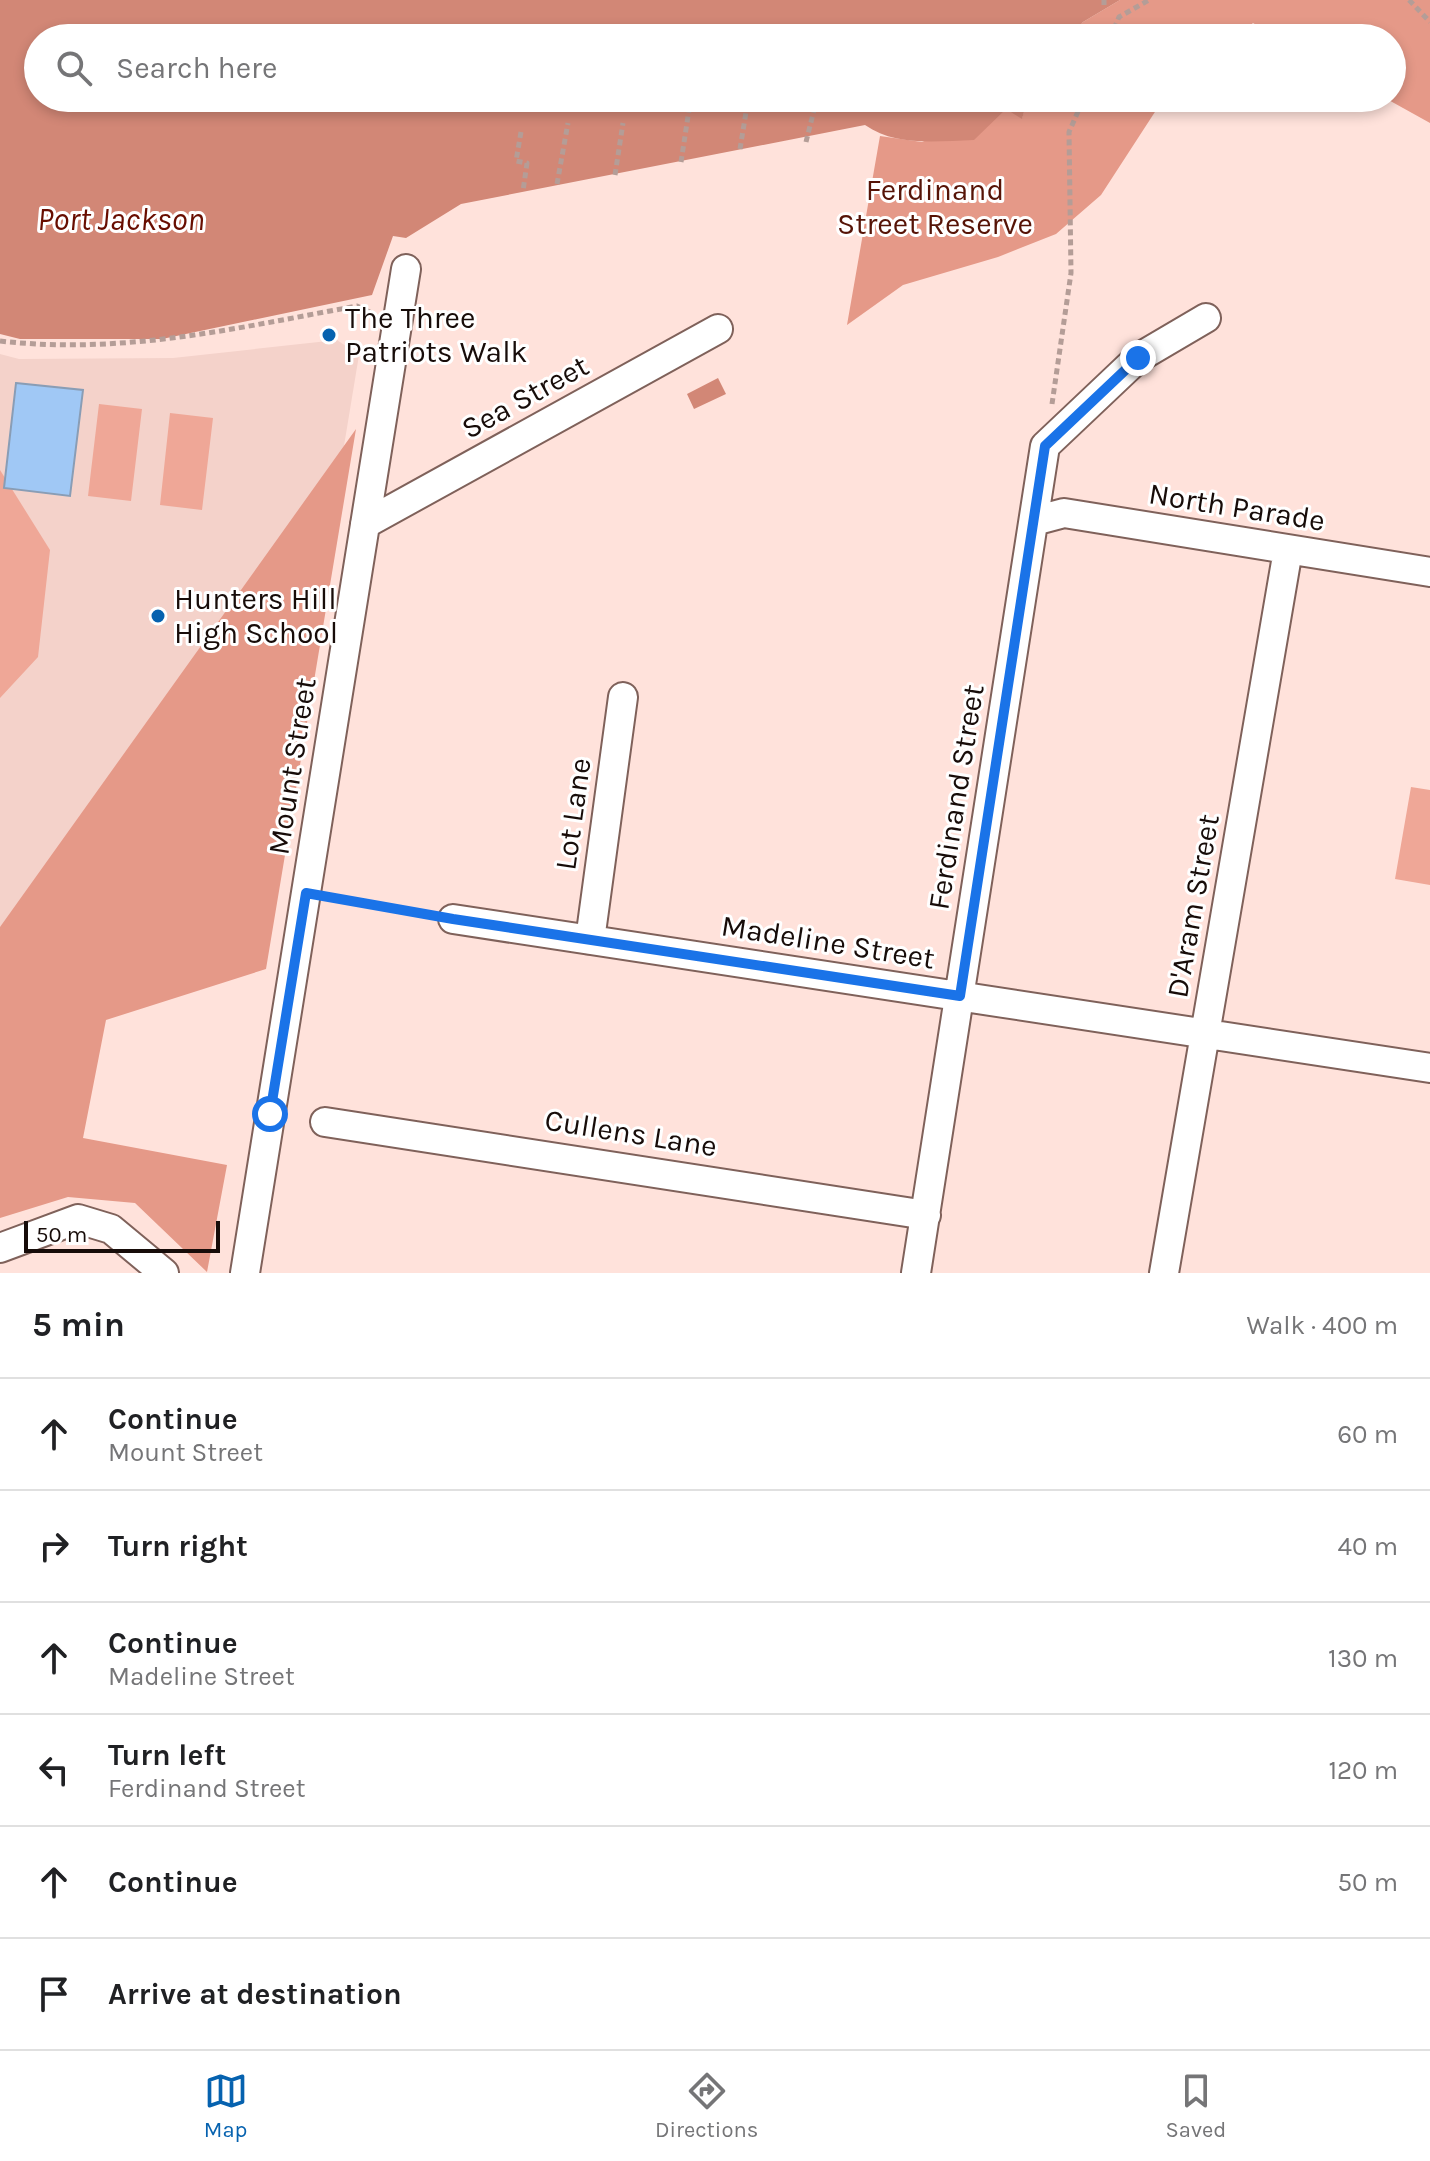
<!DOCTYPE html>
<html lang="en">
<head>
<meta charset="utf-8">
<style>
  body { margin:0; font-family:Karla,sans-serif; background:#f2f2f2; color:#202124 }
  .scale { position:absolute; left:24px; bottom:20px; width:196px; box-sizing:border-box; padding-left:8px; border:4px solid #170c09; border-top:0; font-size:22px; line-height:28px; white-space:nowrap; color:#170c09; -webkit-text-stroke:6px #fff; paint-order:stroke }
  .stop { position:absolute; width:24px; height:24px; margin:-18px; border:6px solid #1a73e8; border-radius:50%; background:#fff }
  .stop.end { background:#1a73e8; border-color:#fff; box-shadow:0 2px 8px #0008 }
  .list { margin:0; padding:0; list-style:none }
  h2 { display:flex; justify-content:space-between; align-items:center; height:104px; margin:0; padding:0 32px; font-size:34px }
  h2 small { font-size:26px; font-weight:400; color:#757577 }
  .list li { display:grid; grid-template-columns:52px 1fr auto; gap:24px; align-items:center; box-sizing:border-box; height:112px; padding:0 32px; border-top:2px solid #e0e0e0 }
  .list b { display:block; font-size:30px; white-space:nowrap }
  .list p { margin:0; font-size:26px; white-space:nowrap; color:#757577 }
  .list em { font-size:26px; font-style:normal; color:#757577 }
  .icon { flex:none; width:44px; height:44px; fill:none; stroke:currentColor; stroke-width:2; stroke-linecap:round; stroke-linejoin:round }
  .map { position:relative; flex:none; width:1430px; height:1273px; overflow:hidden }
  .search { position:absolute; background:#fff; box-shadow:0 4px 12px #0003; left:24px; right:24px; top:24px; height:88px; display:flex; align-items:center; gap:20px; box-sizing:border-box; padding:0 28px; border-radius:44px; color:#757577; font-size:30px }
  .sheet { height:776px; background:#fff }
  nav { display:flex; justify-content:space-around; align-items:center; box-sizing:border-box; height:112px; border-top:2px solid #e0e0e0; background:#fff; font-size:22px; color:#757577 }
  nav a { display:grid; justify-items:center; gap:4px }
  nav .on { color:#0662af }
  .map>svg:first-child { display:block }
</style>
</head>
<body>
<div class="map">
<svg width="1430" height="1273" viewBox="0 0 1430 1273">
  <rect width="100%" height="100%" fill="#ffe2db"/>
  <path fill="#f4d2ca" d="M337 340 359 355 266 918 69 873 0 1118V354L19 359 173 358Z"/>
  <path fill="#efa797" d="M99 404 142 409 131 501 88 496Z
    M170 413 213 418 202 510 160 505Z
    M0 470 50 550 38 657 0 698Z
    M1411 787 1430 790V885L1395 879Z"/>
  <path fill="#e59988" d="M1120 0H1430V123L1385 98H1392V38H1279L1253 23 1235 38H1070L1083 22Z
    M1028 98H1164L1101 195 1056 234 998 257 903 285 847 325 880 136 922 142 1006 108 1022 118Z
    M356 429 266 969 106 1020 83 1138 227 1165 207 1272 135 1203 68 1197 0 1218V927Z"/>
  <path fill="#d28776" d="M0 0H1120L1083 22 1070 38H38V98H1028L1022 119 1006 109 974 140C937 141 896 147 865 125L461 204 406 238 393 236 372 295 162 339H20L0 334Z
    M718 378 726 394 694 409 687 394Z"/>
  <path fill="#a0c8f5" stroke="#899db5" stroke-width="2" d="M16 383 83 390 70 496 4 488Z"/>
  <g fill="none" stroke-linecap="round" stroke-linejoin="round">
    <g stroke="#7f615a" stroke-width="32">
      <path id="street" d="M1034 521 1064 513 1430 572
        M365 524 718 329
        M453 919 1430 1068
        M590 940 623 697
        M325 1122 926 1215
        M0 1248 78 1219 111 1229 164 1273
        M245 1273 406 269
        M916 1273 1045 446 1138 358 1206 318
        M1164 1273 1288 550"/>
    </g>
    <path stroke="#b49d97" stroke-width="5" stroke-dasharray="6 4" stroke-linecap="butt" d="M1409 0 1430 22
      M1104 5V0
      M1110 38 1119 17 1149 0
      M521 132 516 161 527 163 523 191
      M806 142 817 98
      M740 149 748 100
      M681 162 689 110
      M615 175 623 123
      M557 184 568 123
      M0 341C124 355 236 328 357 306L374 314
      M1052 404 1071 273 1069 132 1084 98
      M328 897 429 915"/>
    <use href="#street" stroke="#fff" stroke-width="28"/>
  </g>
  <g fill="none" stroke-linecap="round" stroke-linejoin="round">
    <path stroke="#1a73e8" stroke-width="10" d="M270 1114 306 893 453 919 960 996 1045 446 1138 358"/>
  </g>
  <g fill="#0662af" stroke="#fff" stroke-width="3">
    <circle cx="329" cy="335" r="8"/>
    <circle cx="158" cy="616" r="8"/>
  </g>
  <g text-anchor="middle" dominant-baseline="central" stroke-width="6" stroke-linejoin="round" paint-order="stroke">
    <g font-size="30" fill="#561306" stroke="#fff">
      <text x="935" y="190">Ferdinand<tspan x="935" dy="34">Street Reserve</tspan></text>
    </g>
    <g font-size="30" fill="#170c09" stroke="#fff" text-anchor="start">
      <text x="345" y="318">The Three<tspan x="345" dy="34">Patriots Walk</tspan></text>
      <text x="174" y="599">Hunters Hill<tspan x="174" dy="34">High School</tspan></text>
    </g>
    <g font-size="30" fill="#170c09" stroke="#fff">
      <text transform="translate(525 397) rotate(-29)">Sea Street</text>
      <text transform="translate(1237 507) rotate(9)">North Parade</text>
      <text transform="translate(292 766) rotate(-81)">Mount Street</text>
      <text transform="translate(956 797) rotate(-81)">Ferdinand Street</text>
      <text transform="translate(573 814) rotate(-82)">Lot Lane</text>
      <text transform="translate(1193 906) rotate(-80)">D'Aram Street</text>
      <text transform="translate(828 942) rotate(9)">Madeline Street</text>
      <text transform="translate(631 1133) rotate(9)">Cullens Lane</text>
    </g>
    <g font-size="32" font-style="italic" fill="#680d00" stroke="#fff">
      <text x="121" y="219">Port Jackson</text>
    </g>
  </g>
</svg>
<div class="scale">50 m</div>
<div class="stop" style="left:270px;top:1114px"></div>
<div class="stop end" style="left:1138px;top:358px"></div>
<div class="search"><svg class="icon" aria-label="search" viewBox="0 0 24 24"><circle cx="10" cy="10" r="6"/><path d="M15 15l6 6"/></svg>Search here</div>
</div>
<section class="sheet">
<h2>5 min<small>Walk · 400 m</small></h2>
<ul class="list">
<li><svg class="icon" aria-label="ahead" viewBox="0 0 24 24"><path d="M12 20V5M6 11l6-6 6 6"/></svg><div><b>Continue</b><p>Mount Street</p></div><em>60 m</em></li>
<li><svg class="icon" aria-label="right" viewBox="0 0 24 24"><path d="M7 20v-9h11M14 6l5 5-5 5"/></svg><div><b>Turn right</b></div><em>40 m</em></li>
<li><svg class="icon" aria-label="ahead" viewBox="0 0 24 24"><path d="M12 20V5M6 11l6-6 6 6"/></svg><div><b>Continue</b><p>Madeline Street</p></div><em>130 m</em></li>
<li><svg class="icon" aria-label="left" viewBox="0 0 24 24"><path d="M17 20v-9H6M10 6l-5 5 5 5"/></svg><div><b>Turn left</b><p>Ferdinand Street</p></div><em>120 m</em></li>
<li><svg class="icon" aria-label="ahead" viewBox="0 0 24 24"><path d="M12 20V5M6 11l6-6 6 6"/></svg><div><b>Continue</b></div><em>50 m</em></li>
<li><svg class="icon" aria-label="arrive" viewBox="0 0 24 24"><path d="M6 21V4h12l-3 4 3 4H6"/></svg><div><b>Arrive at destination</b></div></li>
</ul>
</section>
<nav>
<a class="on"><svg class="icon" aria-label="map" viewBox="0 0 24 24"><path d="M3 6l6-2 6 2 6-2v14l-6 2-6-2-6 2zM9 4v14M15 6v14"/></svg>Map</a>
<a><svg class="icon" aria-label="directions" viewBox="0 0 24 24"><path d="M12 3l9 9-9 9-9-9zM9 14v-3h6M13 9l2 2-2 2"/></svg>Directions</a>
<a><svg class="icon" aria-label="saved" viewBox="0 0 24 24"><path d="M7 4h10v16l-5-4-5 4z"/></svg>Saved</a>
</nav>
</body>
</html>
